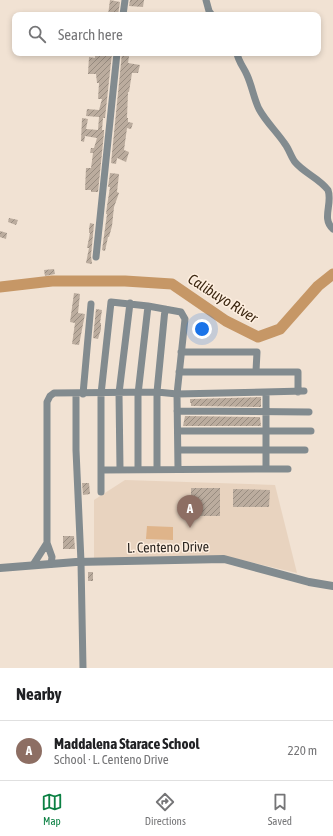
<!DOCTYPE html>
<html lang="en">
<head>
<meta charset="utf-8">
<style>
  body { margin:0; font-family:"Asap Condensed",sans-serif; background:#f2f2f2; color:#202124 }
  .you { position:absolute; left:202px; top:329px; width:14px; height:14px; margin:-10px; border:3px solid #fff; border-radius:50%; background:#1a73e8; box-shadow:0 0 0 6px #1a73e833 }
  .badge { display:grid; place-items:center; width:26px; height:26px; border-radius:50%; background:#0b8043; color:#fff; font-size:13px; font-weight:700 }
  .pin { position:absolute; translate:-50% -33px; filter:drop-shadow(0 1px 2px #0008) }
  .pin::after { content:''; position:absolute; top:21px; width:14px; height:12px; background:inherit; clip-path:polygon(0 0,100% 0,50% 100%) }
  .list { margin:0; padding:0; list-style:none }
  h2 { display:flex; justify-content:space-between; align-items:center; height:52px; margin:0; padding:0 16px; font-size:17px }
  h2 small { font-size:13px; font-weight:400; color:#757577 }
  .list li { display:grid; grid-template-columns:26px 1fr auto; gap:12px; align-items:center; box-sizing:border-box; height:60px; padding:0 16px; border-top:1px solid #e0e0e0 }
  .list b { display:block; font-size:15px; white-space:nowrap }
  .list p { margin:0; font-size:13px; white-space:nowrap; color:#757577 }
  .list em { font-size:13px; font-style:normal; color:#757577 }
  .icon { flex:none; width:22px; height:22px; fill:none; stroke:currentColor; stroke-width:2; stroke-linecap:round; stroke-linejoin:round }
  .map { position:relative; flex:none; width:333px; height:668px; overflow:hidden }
  .search { position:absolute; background:#fff; box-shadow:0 2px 6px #0003; left:12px; right:12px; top:12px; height:44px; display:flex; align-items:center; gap:10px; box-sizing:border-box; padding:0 14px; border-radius:8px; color:#757577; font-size:15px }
  .sheet { height:112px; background:#fff }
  nav { display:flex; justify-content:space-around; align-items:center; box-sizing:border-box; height:56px; border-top:1px solid #e0e0e0; background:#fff; font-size:11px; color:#757577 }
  nav a { display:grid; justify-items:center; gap:2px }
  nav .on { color:#0b8043 }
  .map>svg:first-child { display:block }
</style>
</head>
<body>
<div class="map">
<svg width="333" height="668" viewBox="0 0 333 668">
  <defs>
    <pattern id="building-hatch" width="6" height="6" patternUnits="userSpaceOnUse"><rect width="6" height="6" fill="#bbac9e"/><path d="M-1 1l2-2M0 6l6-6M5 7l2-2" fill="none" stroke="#988c80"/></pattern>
  </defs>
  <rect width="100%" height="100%" fill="#f1e2d3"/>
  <path fill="#e8d3bf" d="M125 480 275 485 297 573 229 557 94 559V500Z"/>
  <path fill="#dfb48a" d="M147 526 173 527V540L146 539Z"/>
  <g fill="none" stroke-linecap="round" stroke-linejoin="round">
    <path stroke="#c69766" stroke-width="11" d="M0 287 52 281H125L172 284 226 321 258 337 280 329 318 286 333 274"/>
  </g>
  <path fill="url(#building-hatch)" d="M110 0 120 2 118 15H108Z
    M130 0H144L143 7 129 6Z
    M95 53H112L105 118H103L102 130H104V133L98 192H91V190H85L86 168H91L93 153H90L91 148H94L97 138 85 136 84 142 81 141 82 118 88 119 86 129 98 130 99 117 86 116 87 109 99 110 102 99H98L99 83H97L96 74H88L89 57 95 58Z
    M122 53H128V56H129L128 63 140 65 138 73H132L129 92H128L127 118H128V122L133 123 131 129 127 128 124 150 129 152 126 162 117 158 116 164 111 163Z
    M110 173 119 174 117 192 119 193 114 207 112 226 109 237H108L105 251 102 250 107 214H106L107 206 110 187H108Z
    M9 218 18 220 16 225 8 222Z
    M90 223 94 224 91 256 92 264 86 263 89 248H87L90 233H89V229Z
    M0 231 7 233 6 239 0 237Z
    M54 269 55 274 45 276 44 270Z
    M74 293 80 294 78 313 85 314 79 345 72 344 75 323 70 322Z
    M96 309 102 310 100 323H101V329L98 339 93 338Z
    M261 397V407L191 406V403H190V399Z
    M185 416 260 417 261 426H183Z
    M82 483H89L90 494 83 495Z
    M191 488H220V516H191Z
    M233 489 270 490 269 507H233Z
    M63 536H74L75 549H63Z
    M88 572H93V581H88Z"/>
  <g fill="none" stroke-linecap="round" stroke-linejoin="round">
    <path stroke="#828b8f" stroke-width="7" d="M206 0 209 11 212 15
      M123 15 125 0
      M237 53C238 61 244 68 247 75 252 86 254 99 259 109 266 122 277 132 285 144 289 149 291 157 295 162 304 173 319 178 328 190 333 203 321 219 333 229
      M96 257 117 53
      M181 352H257L256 371
      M179 372H298V392
      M76 393V450L81 562 83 668
      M83 394 91 304
      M177 411 309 412
      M178 431H311
      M178 450H305
      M120 469 119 393 130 303
      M157 469V392L165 309
      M266 469H288
      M102 470 266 469V392
      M138 470V394L148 306
      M101 492V394L111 302 148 306 181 312 185 319 177 394 178 469
      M51 564 52 557 47 543V402L50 396 54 393 157 392 177 394 304 391
      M33 565 47 543"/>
    <path stroke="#828b8f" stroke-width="8" d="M0 568 76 562 224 559 309 582 333 586"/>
  </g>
  <g text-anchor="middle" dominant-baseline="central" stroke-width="3" stroke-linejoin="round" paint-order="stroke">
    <g font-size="14" fill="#2d2722" stroke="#feefe0">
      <text transform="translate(168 547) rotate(-1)">L. Centeno Drive</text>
    </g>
    <g font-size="15" font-style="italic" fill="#3c2711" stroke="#feefe0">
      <text transform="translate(223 298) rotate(32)">Calibuyo River</text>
    </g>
  </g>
</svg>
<div class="you"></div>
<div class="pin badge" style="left:190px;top:528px;background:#8d6e63">A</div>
<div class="search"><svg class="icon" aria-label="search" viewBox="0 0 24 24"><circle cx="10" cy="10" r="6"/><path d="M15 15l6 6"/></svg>Search here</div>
</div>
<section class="sheet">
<h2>Nearby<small></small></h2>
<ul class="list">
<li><span class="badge" style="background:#8d6e63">A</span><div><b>Maddalena Starace School</b><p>School · L. Centeno Drive</p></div><em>220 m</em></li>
</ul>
</section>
<nav>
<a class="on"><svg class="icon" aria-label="map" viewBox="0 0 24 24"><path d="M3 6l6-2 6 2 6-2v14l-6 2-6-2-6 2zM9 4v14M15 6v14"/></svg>Map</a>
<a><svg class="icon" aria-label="directions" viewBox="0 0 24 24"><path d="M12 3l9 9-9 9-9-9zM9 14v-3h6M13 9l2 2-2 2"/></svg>Directions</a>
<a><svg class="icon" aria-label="saved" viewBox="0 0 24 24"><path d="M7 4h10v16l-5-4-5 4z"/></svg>Saved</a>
</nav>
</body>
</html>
